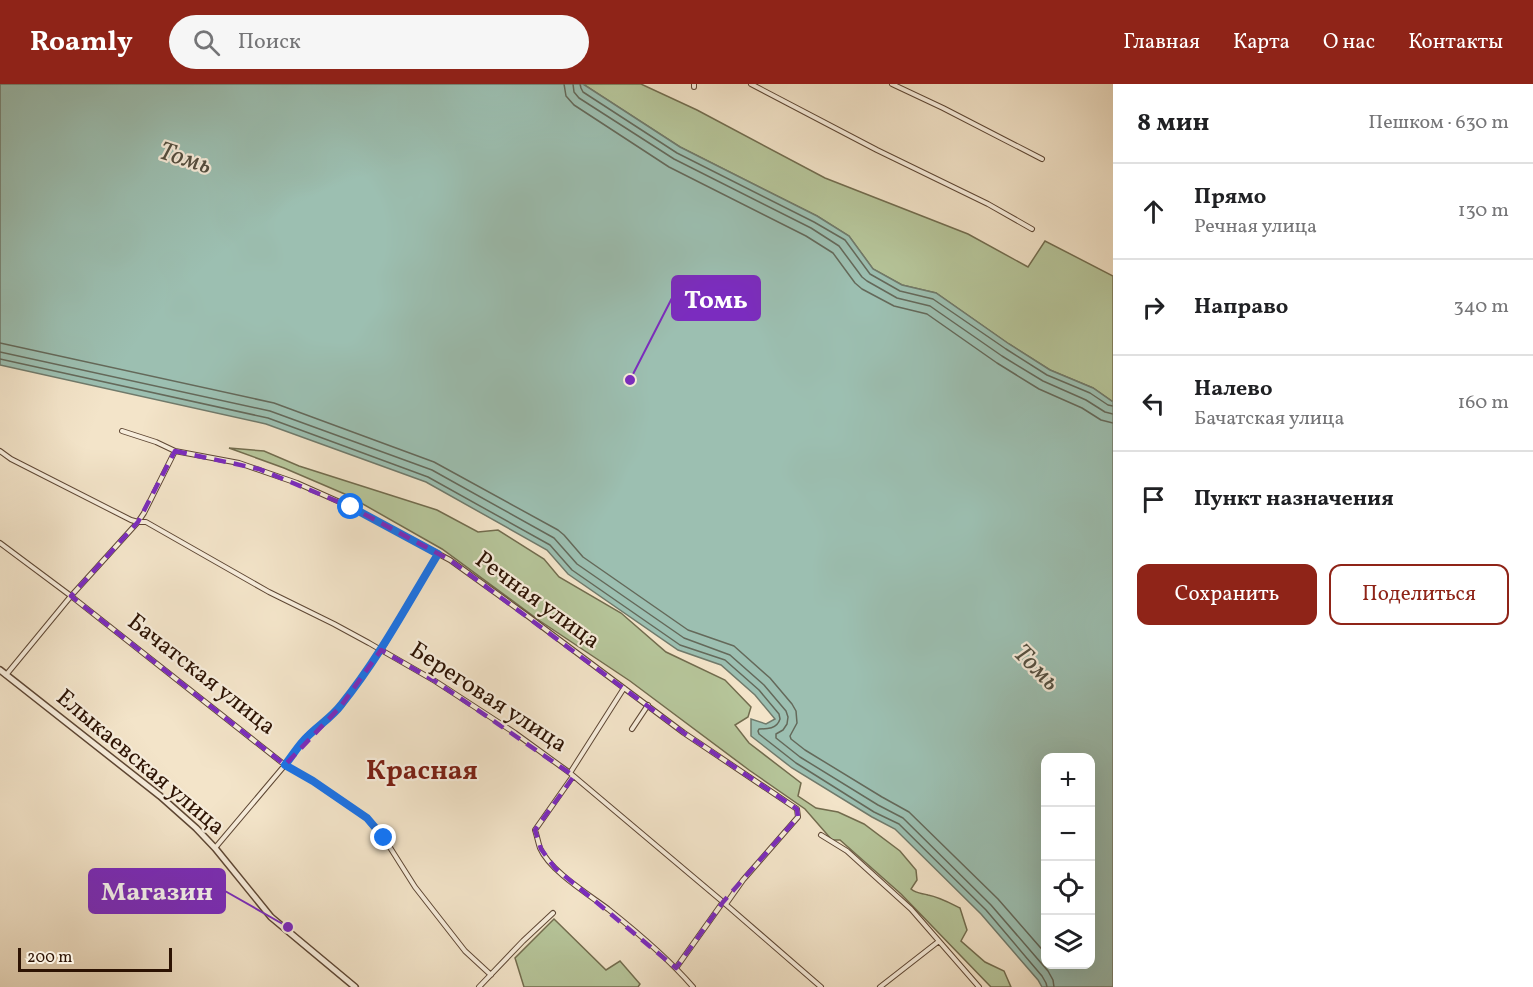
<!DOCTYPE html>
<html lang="ru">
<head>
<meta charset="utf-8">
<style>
  body { margin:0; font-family:Vollkorn,serif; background:#f6f6f6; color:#202124 }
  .controls { position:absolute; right:18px; bottom:18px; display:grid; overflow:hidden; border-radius:12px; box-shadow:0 6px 24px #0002 }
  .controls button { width:54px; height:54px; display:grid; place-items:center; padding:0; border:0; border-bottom:2px solid #e0e0e0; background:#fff; color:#202124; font:30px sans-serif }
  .scale { position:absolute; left:18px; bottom:15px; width:154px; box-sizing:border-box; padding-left:6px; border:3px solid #2d1303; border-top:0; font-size:16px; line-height:21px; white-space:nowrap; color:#2d1303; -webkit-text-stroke:4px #f7eddc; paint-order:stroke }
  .stop { position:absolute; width:18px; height:18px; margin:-14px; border:4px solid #1a73e8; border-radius:50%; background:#fff }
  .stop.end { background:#1a73e8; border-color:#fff; box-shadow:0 2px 6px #0008 }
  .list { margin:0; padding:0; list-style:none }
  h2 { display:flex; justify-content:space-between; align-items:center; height:78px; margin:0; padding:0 24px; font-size:26px }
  h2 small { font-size:20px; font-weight:400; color:#757577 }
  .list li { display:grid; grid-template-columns:39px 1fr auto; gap:18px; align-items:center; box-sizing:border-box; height:96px; padding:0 24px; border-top:2px solid #e0e0e0 }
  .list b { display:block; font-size:22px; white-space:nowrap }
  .list p { margin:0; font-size:20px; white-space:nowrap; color:#757577 }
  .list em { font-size:20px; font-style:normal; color:#757577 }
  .actions { display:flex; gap:12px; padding:18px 24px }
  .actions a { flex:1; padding:14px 0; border:2px solid #8f2418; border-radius:12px; text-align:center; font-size:21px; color:#8f2418 }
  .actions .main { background:#8f2418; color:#fff }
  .icon { flex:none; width:33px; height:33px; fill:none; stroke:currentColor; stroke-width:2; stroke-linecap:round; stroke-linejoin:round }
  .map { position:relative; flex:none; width:1113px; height:903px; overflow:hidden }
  header { display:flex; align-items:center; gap:36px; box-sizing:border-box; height:84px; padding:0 30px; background:#8f2418; color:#fff }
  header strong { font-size:28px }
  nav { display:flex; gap:33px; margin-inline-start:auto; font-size:21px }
  .search { width:420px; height:54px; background:#f6f6f6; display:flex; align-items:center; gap:15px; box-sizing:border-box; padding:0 21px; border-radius:33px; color:#757577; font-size:22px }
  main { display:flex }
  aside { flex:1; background:#fff }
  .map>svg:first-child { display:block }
</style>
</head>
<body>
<header>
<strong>Roamly</strong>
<div class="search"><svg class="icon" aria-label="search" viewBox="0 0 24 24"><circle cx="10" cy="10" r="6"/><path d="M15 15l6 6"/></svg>Поиск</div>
<nav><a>Главная</a><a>Карта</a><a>О нас</a><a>Контакты</a></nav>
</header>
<main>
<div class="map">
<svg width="1113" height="903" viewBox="0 0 1113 903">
  <rect width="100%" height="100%" fill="#f3e4c9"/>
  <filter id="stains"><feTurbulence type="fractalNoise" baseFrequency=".00333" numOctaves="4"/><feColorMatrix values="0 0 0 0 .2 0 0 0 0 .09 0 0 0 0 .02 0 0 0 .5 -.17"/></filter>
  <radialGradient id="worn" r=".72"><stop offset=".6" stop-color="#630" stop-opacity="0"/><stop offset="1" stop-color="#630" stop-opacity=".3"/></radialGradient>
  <path fill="#b6c59a" stroke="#726c4e" stroke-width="1.5" d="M583 0H641L697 26 825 94 968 150 1028 183 1045 157 1113 192V318L1093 304 1050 286 1009 260 936 209 902 201 873 185 849 152 817 132 680 63Z
    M229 364 264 367 299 382 437 426 478 448 498 446 544 475 559 493 621 529 666 568 725 596 751 623 748 633 735 641 749 659 801 699 798 712 816 724 838 728 864 740 900 767 916 786 917 796 911 805C917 810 921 809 928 811 939 813 950 819 960 824L967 846 961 857 985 878 1004 887 1011 903H991L901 810 840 756H832L805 725 749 686 630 597 540 537 442 465 347 411 284 384Z
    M554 835 606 886 620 877 640 900 638 903H524L515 874Z"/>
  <path fill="#9cbfb1" stroke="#707a6b" stroke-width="1.5" fill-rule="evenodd" d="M0 0H583L680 63 817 132 849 152 873 185 902 201 936 209 1009 260 1050 286 1093 304 1113 318V903H1042L1038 896 981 830 895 745 872 733 792 684 751 652V635L766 640 775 635 755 611 721 581 678 566 568 490 547 466 426 398 266 340 0 281ZM1046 674H1090V880H1046Z"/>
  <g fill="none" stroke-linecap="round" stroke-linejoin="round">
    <path stroke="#64695a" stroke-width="1.5" d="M564 0 566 12 574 21 669 83 806 152 833 169 855 199 862 205 894 222 927 230 997 279 1039 305 1082 324 1101 336 1113 339
      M573 0 574 8 579 14 674 75 811 144 839 162 862 193 867 197 897 214 930 222 1002 272 1043 297 1086 316 1105 328 1113 330
      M580 0 581 4 583 8 677 69 814 138 845 156 870 190 900 207 933 215 1006 265 1047 291 1090 309 1108 321 1113 322
      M0 259 274 319 434 378 558 446 564 451 583 473 688 546 734 562 770 594 792 620 796 627 797 639 790 652 791 655 805 666 882 713 909 728 998 815 1046 870
      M0 268 270 327 432 386 554 454 577 480 684 554 730 571 764 601 786 627 788 633 787 640 783 646 776 650V654L800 673 878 721 903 734 991 821 1048 887 1053 896 1054 903
      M0 275 268 334 428 393 550 461 572 486 680 561 725 576 759 606 779 630 780 635C777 645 767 645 759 645L758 647 759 650 796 679 874 728 899 740 986 826 1042 892 1046 899 1047 903"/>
    <g stroke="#5e4734" stroke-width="6">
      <path id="minor" d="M694 0V3
        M751 0 877 66 988 120 1032 145
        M892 0 943 24 1042 75
        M122 347 156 358 175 367 239 379 297 399 351 423 450 476 529 533 684 649 797 725 798 733 743 796 726 820
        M0 367 11 375 131 436 138 438H146L269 508 334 540 369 559 435 597 515 649 570 689 723 818 821 903
        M0 459 71 512 285 681 313 697 367 734 384 754 415 803 465 867 491 891
        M6 591 71 512 138 438 144 429 175 367
        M632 645 648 621
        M570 689 624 604
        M573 692 535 746C537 752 538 758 540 764 550 787 588 810 608 825 637 848 669 875 693 903
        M821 751 847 767 911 825 979 903
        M215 764 285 681 307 652 328 635 341 622 381 566 438 470
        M676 884 723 818
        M479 903 523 857 553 829
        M880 903 939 857"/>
    </g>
    <g stroke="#5e4734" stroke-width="8">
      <path id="tertiary" d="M0 586 160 712 196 744 215 764 271 833 355 903"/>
    </g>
    <use href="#minor" stroke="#f7eddc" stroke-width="4"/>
    <use href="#tertiary" stroke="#f7eddc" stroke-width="5"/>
  </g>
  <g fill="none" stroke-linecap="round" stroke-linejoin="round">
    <path stroke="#1a73e8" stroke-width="8" d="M351 423 438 470C407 521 379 574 341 621 332 633 319 641 308 652 299 660 293 671 285 681L313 697 367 734 384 754"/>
  </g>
  <path fill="none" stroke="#7b2cbf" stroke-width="4.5" stroke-dasharray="12 8" stroke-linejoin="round" d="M175 367 259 385 351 423 450 476 684 649 797 725 798 733 723 818 676 884 555 784 541 765 535 746 574 692 435 597 381 566 341 622 285 681 71 512 138 438Z"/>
  <g text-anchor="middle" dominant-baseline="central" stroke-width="4.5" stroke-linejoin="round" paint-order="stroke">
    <g font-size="24" fill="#2d1303" stroke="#f7eddc">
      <text transform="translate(537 517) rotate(36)">Речная улица</text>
      <text transform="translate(201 591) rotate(38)">Бачатская улица</text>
      <text transform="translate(488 614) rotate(33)">Береговая улица</text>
      <text transform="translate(140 679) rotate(40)">Елыкаевская улица</text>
    </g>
    <g font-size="26" font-style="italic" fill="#544f40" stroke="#f7eddc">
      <text transform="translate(185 75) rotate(18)">Томь</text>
      <text transform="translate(1036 584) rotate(45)">Томь</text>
    </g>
    <g font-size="27" font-weight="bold" fill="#7a1f14" stroke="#f7eddc">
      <text x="422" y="688">Красная</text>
    </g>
  </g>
  <path fill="none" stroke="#7b2cbf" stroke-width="2" d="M630 296L672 214M288 843L225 807"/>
  <g fill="#7b2cbf" stroke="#f7eddc" stroke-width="2">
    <circle cx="630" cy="296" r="6"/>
    <circle cx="288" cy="843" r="6"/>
  </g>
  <g fill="#7b2cbf" stroke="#7b2cbf" stroke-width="2">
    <rect x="672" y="192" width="88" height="44" rx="6"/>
    <rect x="89" y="785" width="136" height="44" rx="6"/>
  </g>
  <g font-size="26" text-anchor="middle" font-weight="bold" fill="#fff">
    <text x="716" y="224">Томь</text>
    <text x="157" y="816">Магазин</text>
  </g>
  <rect width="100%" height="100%" filter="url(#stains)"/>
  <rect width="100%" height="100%" fill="url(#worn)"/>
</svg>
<div class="controls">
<button>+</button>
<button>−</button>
<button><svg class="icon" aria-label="locate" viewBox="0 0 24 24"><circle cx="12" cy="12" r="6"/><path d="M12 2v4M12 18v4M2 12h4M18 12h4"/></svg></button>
<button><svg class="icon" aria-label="layers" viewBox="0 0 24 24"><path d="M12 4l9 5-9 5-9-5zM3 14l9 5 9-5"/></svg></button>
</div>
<div class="scale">200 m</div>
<div class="stop" style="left:351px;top:423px"></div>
<div class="stop end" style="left:384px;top:754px"></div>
</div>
<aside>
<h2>8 мин<small>Пешком · 630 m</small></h2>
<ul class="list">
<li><svg class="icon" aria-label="ahead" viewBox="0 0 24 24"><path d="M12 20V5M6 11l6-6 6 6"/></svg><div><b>Прямо</b><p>Речная улица</p></div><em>130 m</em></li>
<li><svg class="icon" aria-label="right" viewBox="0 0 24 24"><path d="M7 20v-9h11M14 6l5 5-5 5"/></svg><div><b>Направо</b></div><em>340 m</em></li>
<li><svg class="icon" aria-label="left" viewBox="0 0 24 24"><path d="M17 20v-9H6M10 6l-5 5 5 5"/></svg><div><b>Налево</b><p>Бачатская улица</p></div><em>160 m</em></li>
<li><svg class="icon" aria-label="arrive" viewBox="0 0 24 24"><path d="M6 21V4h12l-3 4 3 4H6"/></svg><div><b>Пункт назначения</b></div></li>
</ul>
<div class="actions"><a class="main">Сохранить</a><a>Поделиться</a></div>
</aside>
</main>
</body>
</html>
